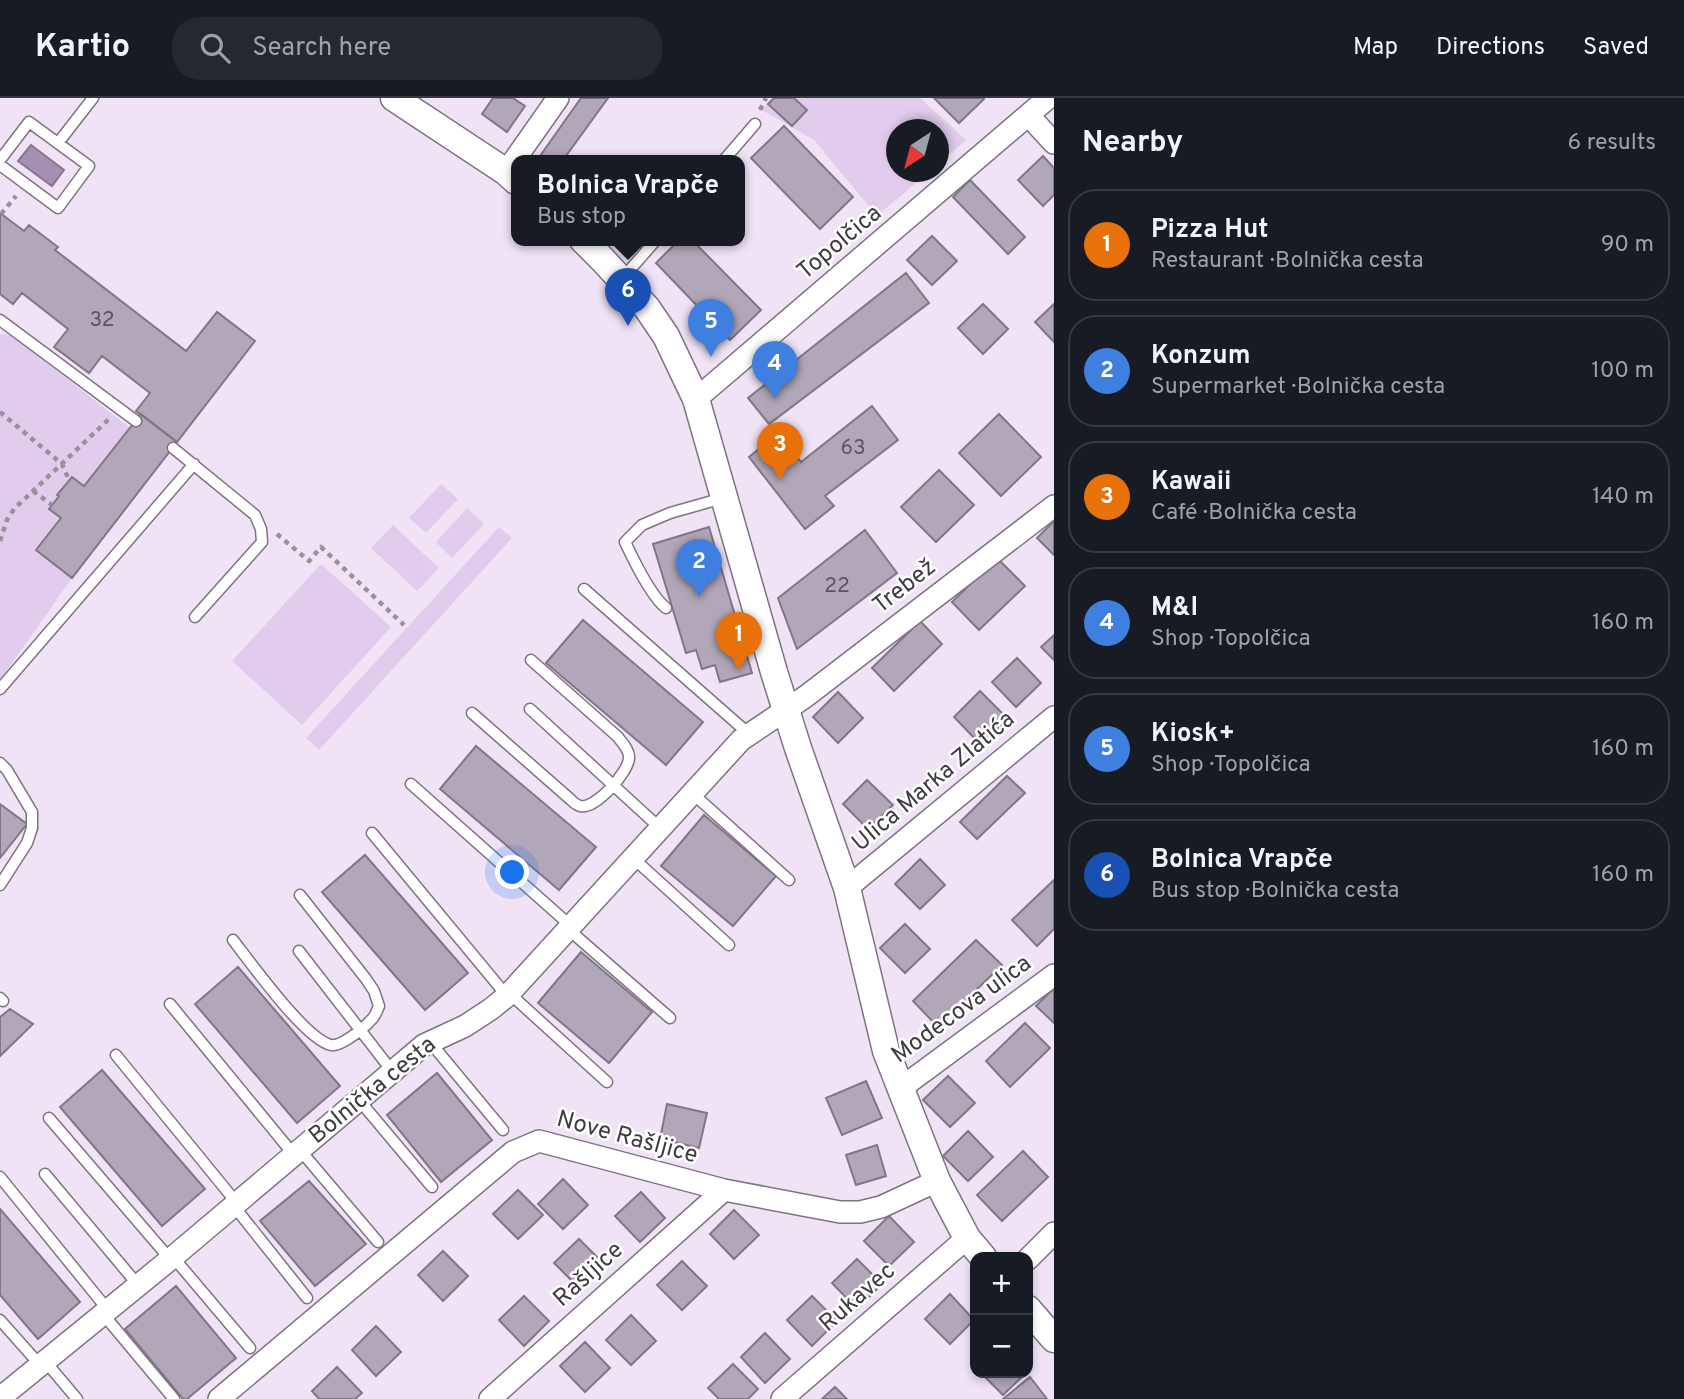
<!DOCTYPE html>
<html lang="en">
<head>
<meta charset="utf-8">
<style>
  body { margin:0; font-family:Overpass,sans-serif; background:#242831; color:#f1f3f6 }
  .controls { position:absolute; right:21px; bottom:21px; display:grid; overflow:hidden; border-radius:14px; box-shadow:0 4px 10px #0003 }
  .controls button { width:63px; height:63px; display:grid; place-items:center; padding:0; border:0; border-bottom:2px solid #363941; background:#171b24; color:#f1f3f6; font:35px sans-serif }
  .compass { position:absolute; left:886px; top:21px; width:63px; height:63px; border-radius:50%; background:#171b24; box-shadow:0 4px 10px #0003; rotate:216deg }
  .you { position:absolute; left:513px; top:775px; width:24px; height:24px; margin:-18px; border:5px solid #fff; border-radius:50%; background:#1a73e8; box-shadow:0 0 0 10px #1a73e833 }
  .badge { display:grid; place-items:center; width:46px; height:46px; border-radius:50%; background:#b2b09b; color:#fff; font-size:23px; font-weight:700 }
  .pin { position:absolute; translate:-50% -58px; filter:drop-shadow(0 2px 4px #0008) }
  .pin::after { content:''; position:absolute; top:37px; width:24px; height:21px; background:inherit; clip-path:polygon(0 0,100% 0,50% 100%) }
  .popup { position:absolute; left:511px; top:57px; width:234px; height:91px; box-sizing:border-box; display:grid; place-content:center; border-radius:14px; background:#171b24; filter:drop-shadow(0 2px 5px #0005); font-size:23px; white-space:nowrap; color:#9ea1a6 }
  .popup b { font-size:26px; color:#f1f3f6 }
  .popup::after { content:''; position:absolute; left:50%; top:100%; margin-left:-14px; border:14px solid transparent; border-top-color:#171b24 }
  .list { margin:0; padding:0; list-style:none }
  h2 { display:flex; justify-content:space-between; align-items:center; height:91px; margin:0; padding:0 28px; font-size:30px }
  h2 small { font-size:23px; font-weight:400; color:#9ea1a6 }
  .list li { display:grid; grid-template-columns:46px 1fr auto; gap:21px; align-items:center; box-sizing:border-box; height:112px; margin:0 14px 14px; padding:0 14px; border:2px solid #363941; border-radius:28px }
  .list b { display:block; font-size:26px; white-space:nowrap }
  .list p { margin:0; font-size:23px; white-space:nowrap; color:#9ea1a6 }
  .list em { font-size:23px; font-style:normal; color:#9ea1a6 }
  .icon { flex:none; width:38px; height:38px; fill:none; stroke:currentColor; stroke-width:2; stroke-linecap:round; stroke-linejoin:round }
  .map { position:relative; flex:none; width:1054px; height:1301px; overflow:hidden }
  header { display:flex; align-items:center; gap:42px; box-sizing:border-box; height:98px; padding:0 35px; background:#171b24; border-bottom:2px solid #363941 }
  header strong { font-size:33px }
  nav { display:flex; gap:38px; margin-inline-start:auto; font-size:24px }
  .search { width:490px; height:63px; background:#242831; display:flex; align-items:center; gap:18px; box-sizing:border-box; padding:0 24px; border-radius:28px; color:#9ea1a6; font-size:26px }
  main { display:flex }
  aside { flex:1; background:#171b24 }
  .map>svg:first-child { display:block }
</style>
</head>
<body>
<header>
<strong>Kartio</strong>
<div class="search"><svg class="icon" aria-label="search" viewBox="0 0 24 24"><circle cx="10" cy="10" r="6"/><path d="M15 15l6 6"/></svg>Search here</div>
<nav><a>Map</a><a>Directions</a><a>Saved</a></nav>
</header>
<main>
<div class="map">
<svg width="1054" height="1301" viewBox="0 0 1054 1301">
  <rect width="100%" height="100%" fill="#efe3f5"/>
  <path fill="#e2cced" d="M772 0H920L966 42 939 65V32H897V74H929L877 118 814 42 762 12Z
    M2 236 11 237 130 330 84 388 72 379 58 396 59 398 49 410 61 420 72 480 0 582V237Z
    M441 386 458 401 426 435 409 420Z
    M467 410 484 426 452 460 436 444Z
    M393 427 439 470 417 493 371 450Z
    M499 429 512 440 319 652 306 640Z
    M321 466 391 529 302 627 232 563Z"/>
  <path fill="#a690b1" stroke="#877690" stroke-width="2" d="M31 47 64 72 52 88 18 63Z"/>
  <path fill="#b2a7b8" stroke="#817686" stroke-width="2" d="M493 0H513L525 8 507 34 482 16Z
    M581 0H608L563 62H545L540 58Z
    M774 0H794L807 12 792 28 768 6Z
    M934 0H983L984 1 959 25Z
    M784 28 853 99 820 131 751 60Z
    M1043 58 1054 70V97L1043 108 1018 82Z
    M970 82 1025 139 1008 156 953 99Z
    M0 115 24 133 29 127 58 149 55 152 186 253 217 214 255 243 177 344 136 313 150 295 102 258 89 275 54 249 68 231 22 195 13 206 0 196Z
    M932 138 957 163 932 187 907 162Z
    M679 142H692L761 212 730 242 656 165Z
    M906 175 929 205 769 326 748 300Z
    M983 206 1008 231 983 256 958 230Z
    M1054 206V244L1035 224Z
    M872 308 898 342 825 398 834 408 805 431 749 359 779 335 801 364Z
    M141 316 177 344 72 480 36 452 61 420 49 411 59 398 57 397 72 379 84 388Z
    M999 316 1041 359 1001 398 959 355Z
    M939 372 974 407 936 444 901 409Z
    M1054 423V457L1037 440Z
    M709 429 752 575 720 584 715 567 702 571 696 552 686 555 653 446Z
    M865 432 897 475 797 551 778 500Z
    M997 460 1025 488 979 532 952 504Z
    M583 522 703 624 666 667 546 565Z
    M920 523 942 546 894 593 872 570Z
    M1054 537V562L1041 549Z
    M1017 560 1041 585 1016 609 992 584Z
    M980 593 1008 621 981 647 954 619Z
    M838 594 863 620 838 645 813 619Z
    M476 648 596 749 559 792 440 691Z
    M1007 678 1025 695 977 741 960 724Z
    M867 682 893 707 868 731 843 706Z
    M0 706 27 726 0 760Z
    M704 717 776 778 733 828 661 768Z
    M365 757 468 875 425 912 322 794Z
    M920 761 945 787 920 811 895 786Z
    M1054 782V831L1037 848 1012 822Z
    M905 826 930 851 905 875 880 850Z
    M976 842 1002 867 938 929 913 903Z
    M581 854 652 914 609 965 538 905Z
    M238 869 340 988 297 1025 195 906Z
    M1054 890V925L1036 908Z
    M10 911 33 926 0 958V919Z
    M1025 925 1050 950 1010 989 986 963Z
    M102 972 205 1091 162 1128 60 1009Z
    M437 975 492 1042 441 1084 387 1017Z
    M948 978 975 1005 950 1029 923 1002Z
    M866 983 882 1020 842 1037 826 1000Z
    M667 1006 707 1015 699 1050 660 1041Z
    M968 1033 993 1059 968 1083 943 1058Z
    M877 1047 886 1078 856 1087 846 1057Z
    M1023 1053 1048 1079 1002 1123 977 1097Z
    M563 1081 588 1107 563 1131 538 1106Z
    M309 1083 366 1146 315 1188 260 1123Z
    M518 1092 543 1117 518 1141 493 1116Z
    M641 1094 665 1120 640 1144 615 1118Z
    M0 1111 80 1204 38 1241 0 1197Z
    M734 1112 759 1137 734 1161 710 1136Z
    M889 1118 914 1144 889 1168 864 1143Z
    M579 1141 604 1166 579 1190 554 1165Z
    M443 1153 468 1178 443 1203 418 1177Z
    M857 1161 882 1186 857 1211 832 1185Z
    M682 1163 707 1188 682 1212 657 1187Z
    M176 1188 236 1260 187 1301H183L125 1231Z
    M950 1196 974 1222 950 1246 925 1221Z
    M524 1198 549 1223 524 1248 499 1222Z
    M812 1198 837 1223 812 1248 787 1222Z
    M631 1217 656 1243 631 1267 606 1242Z
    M376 1228 401 1254 376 1278 352 1252Z
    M765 1235 790 1261 765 1285 741 1259Z
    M585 1244 610 1270 585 1294 560 1268Z
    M733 1266 758 1291 748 1301H719L708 1290Z
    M337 1269 362 1295 355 1301H319L312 1293Z
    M981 1275H1026L1003 1297Z
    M1030 1279 1047 1301H1003Z
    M835 1289 847 1301H822Z"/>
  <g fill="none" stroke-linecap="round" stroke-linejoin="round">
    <g stroke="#7d7383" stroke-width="13">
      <path id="service" d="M58 45 93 0
        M0 62 29 24 89 68 58 110 0 67
        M724 62 755 26
        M621 182 656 142
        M0 222 136 323
        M173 350 255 417 261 431 262 444 195 519
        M584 491 749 636
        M666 510C652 499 633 461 625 444L642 427 670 415 723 400
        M0 591 194 366
        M530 611 660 730
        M472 615 570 701C573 704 576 707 580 708 595 712 630 673 629 659 629 651 622 645 618 639L531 562
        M0 665 7 672 32 714V730L27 745 0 787
        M411 686 571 828
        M692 695 789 782
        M372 735 507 898
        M633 760 729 847
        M568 831 670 920
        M233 842C251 865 305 941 331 947 341 949 364 930 371 922 375 919 377 913 379 908L374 893 366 881 300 797
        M299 853 392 973
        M509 895 607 984
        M0 900 3 903
        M170 906 294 1057
        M430 944 503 1032
        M116 957 236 1104
        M359 1002 432 1089
        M49 1020 170 1161
        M300 1052 378 1144
        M45 1076 138 1187
        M0 1079 108 1212
        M233 1107 307 1200
        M173 1159 250 1250
        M103 1216 174 1301
        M0 1222 40 1267
        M45 1263 77 1301"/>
    </g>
    <g stroke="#7d7383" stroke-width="24">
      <path id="minor" d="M1029 18 1054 45
        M506 74 558 0
        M696 301 1048 0
        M847 790 1054 619
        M901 990 1054 877
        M1028 1161 1054 1135
        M0 1300 173 1159 424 947 465 928 491 911 507 898 741 642 805 599 1054 408
        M219 1301 513 1054 539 1043 724 1092 840 1114H860L881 1109 937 1083
        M490 1301 724 1092
        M782 1301 967 1140"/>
    </g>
    <g stroke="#7d7383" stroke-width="29">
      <path id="tertiary" d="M394 0 506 74 516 83
        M583 142 603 162 647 210 666 238 696 301 774 574 798 650 847 790 886 953 937 1083 967 1140 983 1159
        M1028 1211 1054 1241"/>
    </g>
    <path stroke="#99909d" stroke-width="4.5" stroke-dasharray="5 5" stroke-linecap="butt" d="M760 12 766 0
      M1 116 16 98
      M0 314 62 366 69 382
      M33 393 52 407
      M277 436 309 463 321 449 404 527
      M0 443 7 422 14 411 109 321"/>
    <use href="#service" stroke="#fff" stroke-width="10"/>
    <use href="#minor" stroke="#fff" stroke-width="21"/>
    <use href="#tertiary" stroke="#fff" stroke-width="26"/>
  </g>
  <g text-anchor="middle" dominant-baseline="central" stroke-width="5" stroke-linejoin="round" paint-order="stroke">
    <g font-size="21" fill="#5c5660">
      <text x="102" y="222">32</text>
      <text x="853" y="350">63</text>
      <text x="837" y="488">22</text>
    </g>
    <g font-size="24" fill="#3f3b42" stroke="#fff">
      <text transform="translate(840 145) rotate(-40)">Topolčica</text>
      <text transform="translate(905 489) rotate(-38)">Trebež</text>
      <text transform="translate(934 684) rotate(-40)">Ulica Marka Zlatića</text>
      <text transform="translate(962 912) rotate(-36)">Modecova ulica</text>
      <text transform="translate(373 993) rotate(-39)">Bolnička cesta</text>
      <text transform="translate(627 1040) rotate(15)">Nove Rašljice</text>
      <text transform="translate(589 1177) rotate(-42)">Rašljice</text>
      <text transform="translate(858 1200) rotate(-41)">Rukavec</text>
    </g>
  </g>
</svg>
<div class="controls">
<button>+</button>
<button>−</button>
</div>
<svg class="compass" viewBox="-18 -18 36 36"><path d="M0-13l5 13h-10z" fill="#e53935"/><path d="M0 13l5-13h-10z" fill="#9ea1a6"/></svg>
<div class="you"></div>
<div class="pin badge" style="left:739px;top:572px;background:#e8710a">1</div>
<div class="pin badge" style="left:699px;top:499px;background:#3f7fe0">2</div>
<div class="pin badge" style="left:780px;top:382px;background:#e8710a">3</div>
<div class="pin badge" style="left:775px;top:301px;background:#3f7fe0">4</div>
<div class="pin badge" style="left:711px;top:259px;background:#3f7fe0">5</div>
<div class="pin badge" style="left:628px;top:228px;background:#1a4fb4">6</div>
<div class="popup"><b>Bolnica Vrapče</b>Bus stop</div>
</div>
<aside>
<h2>Nearby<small>6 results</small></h2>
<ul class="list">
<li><span class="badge" style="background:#e8710a">1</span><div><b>Pizza Hut</b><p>Restaurant · Bolnička cesta</p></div><em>90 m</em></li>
<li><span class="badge" style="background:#3f7fe0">2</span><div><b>Konzum</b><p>Supermarket · Bolnička cesta</p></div><em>100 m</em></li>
<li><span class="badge" style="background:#e8710a">3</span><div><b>Kawaii</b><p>Café · Bolnička cesta</p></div><em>140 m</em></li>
<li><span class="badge" style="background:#3f7fe0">4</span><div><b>M&amp;I</b><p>Shop · Topolčica</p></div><em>160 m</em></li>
<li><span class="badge" style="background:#3f7fe0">5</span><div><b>Kiosk+</b><p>Shop · Topolčica</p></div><em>160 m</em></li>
<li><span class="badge" style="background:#1a4fb4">6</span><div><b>Bolnica Vrapče</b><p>Bus stop · Bolnička cesta</p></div><em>160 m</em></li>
</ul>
</aside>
</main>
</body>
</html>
